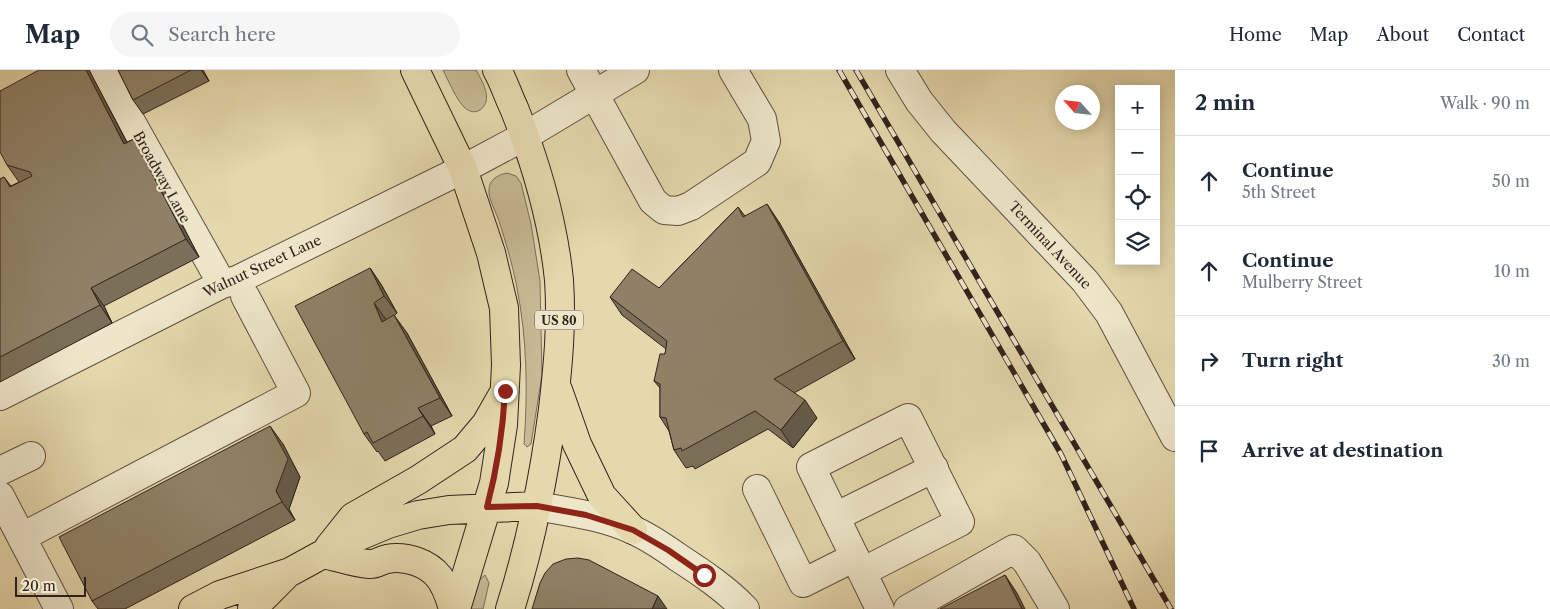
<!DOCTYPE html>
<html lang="en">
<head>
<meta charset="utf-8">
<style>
  body { margin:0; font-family:"Libre Caslon Text",serif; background:#f6f6f7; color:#1f2937 }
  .controls { position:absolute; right:15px; top:15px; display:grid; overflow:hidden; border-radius:0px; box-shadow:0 2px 12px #0003 }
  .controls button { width:45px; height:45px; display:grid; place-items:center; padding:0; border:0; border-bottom:1px solid #e0e1e3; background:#fff; color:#1f2937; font:25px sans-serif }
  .compass { position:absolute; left:1055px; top:15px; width:45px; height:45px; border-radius:50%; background:#fff; box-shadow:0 2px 12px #0003; rotate:297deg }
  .scale { position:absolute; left:15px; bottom:12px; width:71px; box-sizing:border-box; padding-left:5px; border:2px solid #32221c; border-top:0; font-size:14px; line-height:18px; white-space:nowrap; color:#32221c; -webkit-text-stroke:4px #eee6ca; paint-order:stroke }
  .stop { position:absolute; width:15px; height:15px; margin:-11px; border:4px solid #8f2418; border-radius:50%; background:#fff }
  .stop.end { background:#8f2418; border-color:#fff; box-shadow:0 1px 5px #0008 }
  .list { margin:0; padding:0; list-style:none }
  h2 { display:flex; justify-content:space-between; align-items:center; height:65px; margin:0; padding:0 20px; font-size:21px }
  h2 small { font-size:16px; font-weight:400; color:#747a83 }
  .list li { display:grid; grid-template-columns:32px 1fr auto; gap:15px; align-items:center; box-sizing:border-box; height:90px; padding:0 20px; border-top:1px solid #e0e1e3 }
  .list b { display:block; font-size:19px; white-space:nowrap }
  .list p { margin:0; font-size:16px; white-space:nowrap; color:#747a83 }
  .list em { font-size:16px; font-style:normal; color:#747a83 }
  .icon { flex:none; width:28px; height:28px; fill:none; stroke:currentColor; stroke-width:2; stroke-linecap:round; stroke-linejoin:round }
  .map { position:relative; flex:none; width:1175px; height:539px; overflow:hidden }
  header { display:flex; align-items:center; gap:30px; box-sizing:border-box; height:70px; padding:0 25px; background:#fff; border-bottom:1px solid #e0e1e3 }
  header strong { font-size:24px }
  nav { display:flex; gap:28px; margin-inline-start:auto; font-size:18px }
  .search { width:350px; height:45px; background:#f6f6f7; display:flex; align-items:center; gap:12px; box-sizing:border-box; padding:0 18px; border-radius:28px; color:#747a83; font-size:19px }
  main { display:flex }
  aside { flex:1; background:#fff }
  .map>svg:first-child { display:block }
</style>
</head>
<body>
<header>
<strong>Map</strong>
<div class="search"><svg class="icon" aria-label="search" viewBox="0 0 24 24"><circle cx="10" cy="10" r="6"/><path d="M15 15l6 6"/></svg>Search here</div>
<nav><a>Home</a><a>Map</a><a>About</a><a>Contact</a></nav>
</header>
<main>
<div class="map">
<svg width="1175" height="539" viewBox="0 0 1175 539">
  <rect width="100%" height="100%" fill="#e5d8ad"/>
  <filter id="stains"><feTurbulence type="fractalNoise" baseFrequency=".004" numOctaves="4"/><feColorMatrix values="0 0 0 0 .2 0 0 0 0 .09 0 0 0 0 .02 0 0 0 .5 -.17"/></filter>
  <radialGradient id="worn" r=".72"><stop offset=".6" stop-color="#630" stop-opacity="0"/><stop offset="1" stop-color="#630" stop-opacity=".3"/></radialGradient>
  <path fill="#c7b994" stroke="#7c6e58" d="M443 0H476C482 11 494 30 480 40 475 43 470 42 465 38 457 31 448 10 443 0Z
    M507 103 516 106 521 113 531 154 540 211 542 305 531 374 527 377 524 374C528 322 527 268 517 218 513 196 506 173 499 151 496 142 490 132 489 123 488 110 497 105 507 103Z
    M485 505 489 513 483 539H469L479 510Z"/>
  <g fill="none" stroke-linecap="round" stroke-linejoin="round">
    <g stroke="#5f5040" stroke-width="30">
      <path id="minor" d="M102 0 222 214
        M581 0 653 131 664 140 678 141 691 136 757 92 766 71 762 49 733 0
        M900 0 919 31 943 61 1085 211 1109 243 1175 367
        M0 326 222 214 237 210 463 99 525 66 635 0
        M0 401 31 386
        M757 419 803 513 855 487
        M0 426 59 539
        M537 436C569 442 603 446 633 460 649 467 665 478 679 488 702 503 726 519 745 539
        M835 447 934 398
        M22 467 296 323 245 226
        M862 502 960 452 908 348 811 397 880 539
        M908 539 1014 479 1027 492 1055 539"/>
    </g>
    <g stroke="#32221c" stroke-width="30">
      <path id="major" d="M415 0 463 99 491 183 504 238 506 295 503 355 494 413 456 539
        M497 0C504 12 508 26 514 38 536 93 553 151 559 210 562 254 558 296 553 339 544 407 531 473 510 539
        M558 320 577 374 602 426 633 460
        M329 477 353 447 418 410 465 379 486 354 502 326
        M324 484C338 487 354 493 369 494 375 495 381 490 387 489 405 485 428 493 439 507 446 516 450 528 453 539
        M193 539 220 525 290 502 345 472 388 454 418 445 449 440 537 436
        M252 539 285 506"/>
    </g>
    <use href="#minor" stroke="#eee6ca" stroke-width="28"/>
    <use href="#major" stroke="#e5d8ad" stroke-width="28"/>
    <g stroke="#32221c" stroke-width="5.5">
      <path id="rail" d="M839 0 1061 384 1134 539
        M856 0 1171 539"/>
    </g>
    <use href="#rail" stroke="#eee6ca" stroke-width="4" stroke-dasharray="11" stroke-linecap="butt"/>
  </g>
  <path fill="#7b6f59" stroke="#32221c" d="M89 0 127 72 134 69 147 87 199 187 104 236 112 253 0 312V109L4 107 11 116 19 112 7 95Z
    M118 0H203L209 11 143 44 133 30Z
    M738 137 745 146 779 152 855 289 794 323 817 348 793 378 768 359 695 399 693 396 686 398 674 380 669 361 660 347V318L654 311 665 284 666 279 622 245 610 227 659 218Z
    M370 198 382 216 397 243 394 246 407 263 452 346 431 356 435 364 385 391 378 381 377 382 364 364Z
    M283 374 300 407 289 439 295 450 125 539H98L92 531Z"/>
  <path fill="#645a48" stroke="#32221c" d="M86 0H89L137 92 124 74Z
    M201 0H203L209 11Z
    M134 69 147 87 199 187 186 169Z
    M767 134 779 152 855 289 843 271Z
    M370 198 382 216 397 243 384 226Z
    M91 218 104 236 112 253 100 235Z
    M374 233 387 251 382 252Z
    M394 245 407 263 452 346 440 328Z
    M805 330 817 348 793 378 781 360Z
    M418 338 431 356 435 364 423 346Z
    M270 356 283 374 300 407 289 439 295 450 282 432 276 421Z
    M1005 505 1017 523 1025 539H1022Z
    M658 526 667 539H652Z"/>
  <path fill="#8f8167" stroke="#32221c" d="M39 0H86L124 74 134 69 186 169 91 218 100 235 0 287V109L4 107 10 117 32 106 30 102 7 95 0 82V21Z
    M118 0H191L133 30Z
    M767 134 843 271 774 309 805 330 781 360 755 341 682 381 681 378 674 380 666 348 660 347V314L654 311 660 284H665L667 271 610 227 632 199 659 218 738 137 743 147Z
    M370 198 384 226 374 233 382 252 394 245 440 328 418 338 423 346 373 373 367 362 364 364 295 236Z
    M270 356 288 389 276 421 282 432 92 531 59 467Z
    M578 488 589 490 658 526 652 539H532L540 513 545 503 553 494 566 489Z
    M1005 505 1022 539H940Z"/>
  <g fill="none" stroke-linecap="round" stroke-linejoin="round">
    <path stroke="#8f2418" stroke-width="6" d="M505 321C503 360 497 399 487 437L537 436 586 445 633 460 668 480 704 505"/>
  </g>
  <g text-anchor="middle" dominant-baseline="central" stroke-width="4.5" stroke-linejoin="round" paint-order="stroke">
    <rect fill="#eee6ca" stroke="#6a5d50" stroke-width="1" x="535" y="240.5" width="48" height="19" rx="4"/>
    <g font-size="12" font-weight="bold" fill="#32221c">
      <text x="559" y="250">US 80</text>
    </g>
    <g font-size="14" fill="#32221c" stroke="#eee6ca">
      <text transform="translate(162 107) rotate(61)">Broadway Lane</text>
      <text transform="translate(1050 175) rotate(47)">Terminal Avenue</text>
      <text transform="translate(262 196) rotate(-25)">Walnut Street Lane</text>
    </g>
  </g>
  <rect width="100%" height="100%" filter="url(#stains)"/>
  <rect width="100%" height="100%" fill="url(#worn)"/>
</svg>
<div class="controls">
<button>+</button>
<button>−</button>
<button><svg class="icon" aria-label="locate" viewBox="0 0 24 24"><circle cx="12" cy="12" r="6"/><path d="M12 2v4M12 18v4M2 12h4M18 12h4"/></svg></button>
<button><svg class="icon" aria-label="layers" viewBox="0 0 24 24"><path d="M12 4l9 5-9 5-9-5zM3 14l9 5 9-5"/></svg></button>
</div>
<svg class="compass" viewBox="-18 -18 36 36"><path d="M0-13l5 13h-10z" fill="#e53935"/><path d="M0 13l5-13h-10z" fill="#747a83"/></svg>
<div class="scale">20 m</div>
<div class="stop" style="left:704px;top:505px"></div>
<div class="stop end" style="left:505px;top:321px"></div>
</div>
<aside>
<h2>2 min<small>Walk · 90 m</small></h2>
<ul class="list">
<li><svg class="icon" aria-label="ahead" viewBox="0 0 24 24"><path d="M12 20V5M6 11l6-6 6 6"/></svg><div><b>Continue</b><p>5th Street</p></div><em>50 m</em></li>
<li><svg class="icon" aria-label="ahead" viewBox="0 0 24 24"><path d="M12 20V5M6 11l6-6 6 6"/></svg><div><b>Continue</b><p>Mulberry Street</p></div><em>10 m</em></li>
<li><svg class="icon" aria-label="right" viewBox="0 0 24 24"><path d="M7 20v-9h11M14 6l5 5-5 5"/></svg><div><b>Turn right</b></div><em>30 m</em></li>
<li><svg class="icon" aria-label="arrive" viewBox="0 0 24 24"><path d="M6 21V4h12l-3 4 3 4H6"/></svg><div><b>Arrive at destination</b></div></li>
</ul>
</aside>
</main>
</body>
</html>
